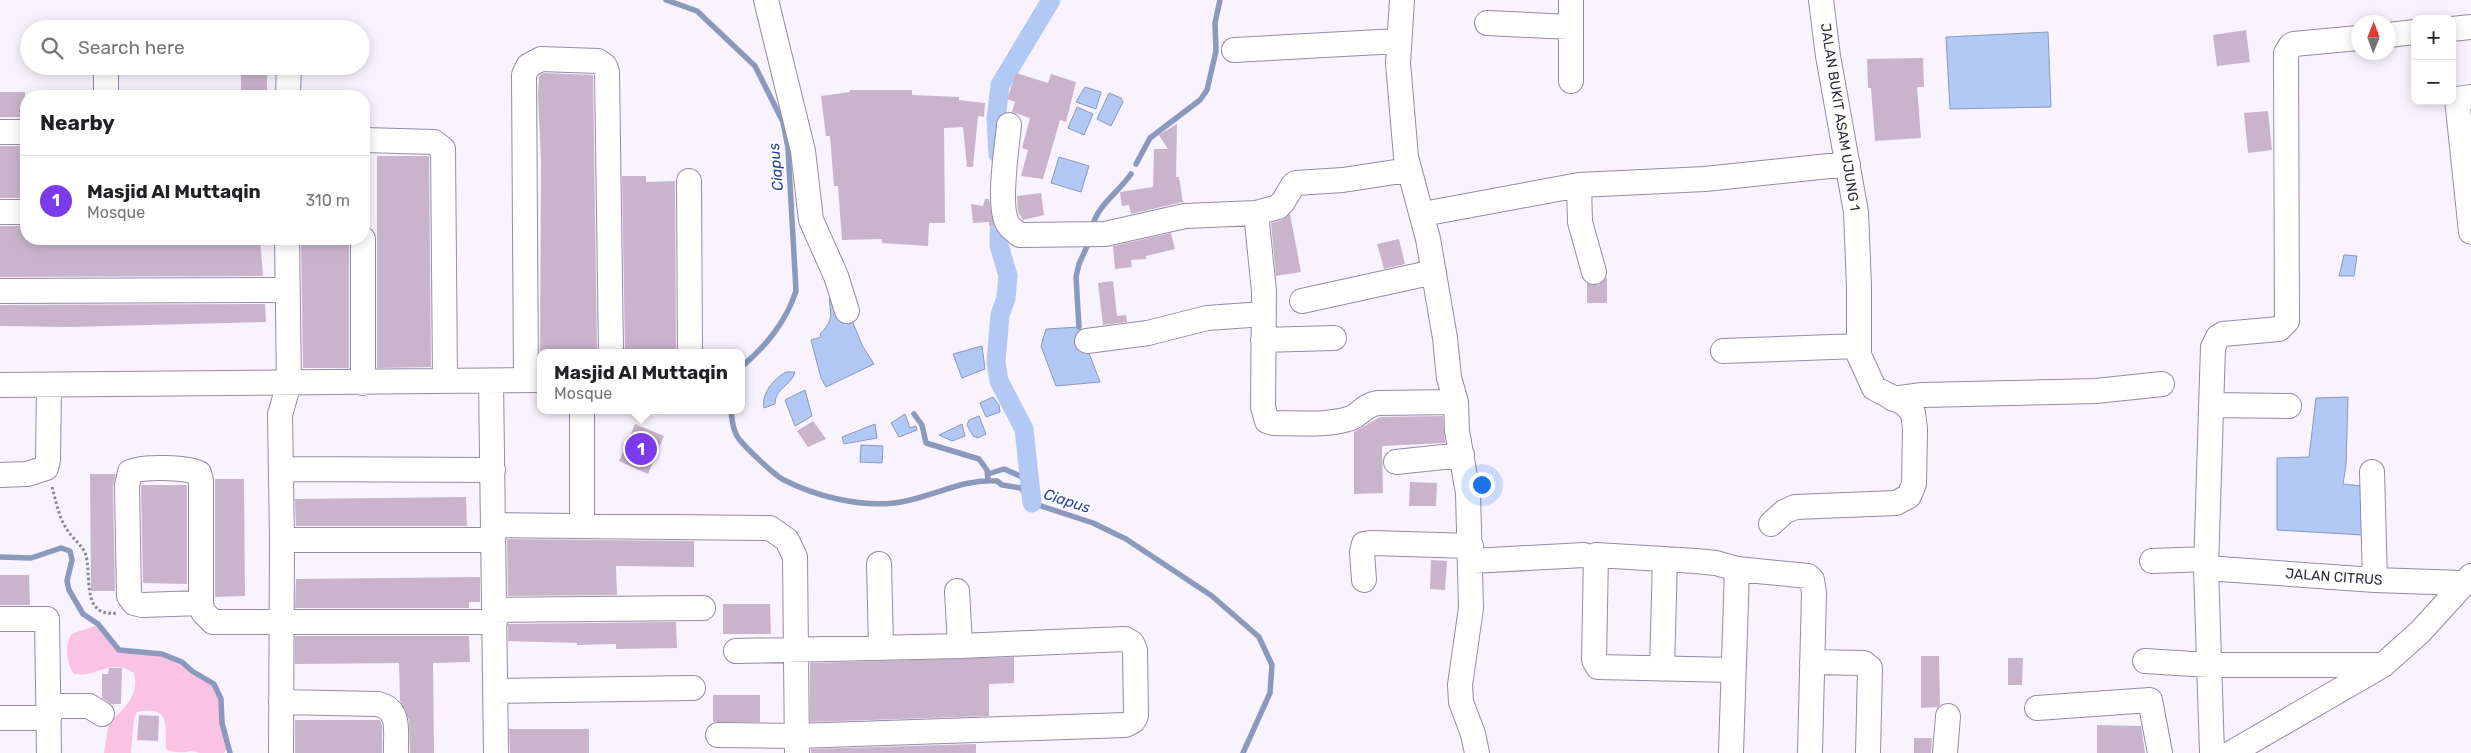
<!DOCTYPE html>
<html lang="en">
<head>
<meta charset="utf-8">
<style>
  body { margin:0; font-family:Rubik,sans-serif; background:#f6f6f6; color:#202124 }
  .controls { position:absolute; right:15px; top:15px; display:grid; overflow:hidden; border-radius:10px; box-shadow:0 2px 12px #0003 }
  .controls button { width:45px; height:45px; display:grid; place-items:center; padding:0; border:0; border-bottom:1px solid #e0e0e0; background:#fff; color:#202124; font:25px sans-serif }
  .compass { position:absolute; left:2351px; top:15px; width:45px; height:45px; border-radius:50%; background:#fff; box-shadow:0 2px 12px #0003; rotate:1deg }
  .you { position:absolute; left:1481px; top:484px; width:18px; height:18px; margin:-12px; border:4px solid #fff; border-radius:50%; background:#1a73e8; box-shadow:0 0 0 8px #1a73e833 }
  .badge { display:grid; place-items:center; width:32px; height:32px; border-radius:50%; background:#7c3aed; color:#fff; font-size:16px; font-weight:700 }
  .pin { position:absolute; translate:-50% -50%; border:2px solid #fff; box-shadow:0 1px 5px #0006 }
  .popup { position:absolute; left:537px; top:349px; width:208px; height:65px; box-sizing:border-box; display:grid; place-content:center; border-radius:10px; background:#fff; filter:drop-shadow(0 1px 4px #0005); font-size:16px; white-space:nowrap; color:#757577 }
  .popup b { font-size:19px; color:#202124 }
  .popup::after { content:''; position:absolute; left:50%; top:100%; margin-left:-10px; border:10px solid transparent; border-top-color:#fff }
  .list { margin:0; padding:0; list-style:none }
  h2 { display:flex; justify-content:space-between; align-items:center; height:65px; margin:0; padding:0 20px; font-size:21px }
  h2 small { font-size:16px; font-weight:400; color:#757577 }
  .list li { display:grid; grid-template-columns:32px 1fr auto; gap:15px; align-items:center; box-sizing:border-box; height:90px; padding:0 20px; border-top:1px solid #e0e0e0 }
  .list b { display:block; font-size:19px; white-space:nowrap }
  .list p { margin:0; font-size:16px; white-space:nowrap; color:#757577 }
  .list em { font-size:16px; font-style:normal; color:#757577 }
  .icon { flex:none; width:28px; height:28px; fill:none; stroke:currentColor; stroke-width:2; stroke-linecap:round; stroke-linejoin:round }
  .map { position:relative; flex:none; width:2471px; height:753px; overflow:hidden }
  .search { position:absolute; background:#fff; box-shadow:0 2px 12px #0003; left:20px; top:20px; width:350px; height:55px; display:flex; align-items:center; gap:12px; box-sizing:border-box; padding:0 18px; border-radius:28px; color:#757577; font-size:19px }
  .panel { position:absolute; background:#fff; box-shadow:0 2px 12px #0003; left:20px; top:90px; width:350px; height:155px; border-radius:20px }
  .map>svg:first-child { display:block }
</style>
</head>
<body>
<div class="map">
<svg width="2471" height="753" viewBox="0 0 2471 753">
  <rect width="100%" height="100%" fill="#f8f3ff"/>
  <path fill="#fac3e3" d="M97 625 119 651 162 654 182 663 192 672 214 684 220 700 221 723 227 747 224 753H200L191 751C183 753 173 753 166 749 165 724 171 706 137 712L134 719 131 753H104L109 722C124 710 140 694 134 673 110 657 98 678 74 674 67 666 63 639 74 633 82 630 90 628 97 625Z"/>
  <path fill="#b2c8f5" stroke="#8b99bc" d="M2048 32 2051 107 1950 109 1946 37Z
    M1085 87 1101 92 1096 109 1076 102Z
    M1109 93 1121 98 1123 102 1111 126 1097 119Z
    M1077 107 1093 114 1084 135 1068 128Z
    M1059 157 1089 166 1081 192 1051 183Z
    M2344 255 2357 256 2354 276H2339Z
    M830 292 848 311 863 347 874 364 826 387 821 378 811 340 821 337 820 334C838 316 827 311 830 292Z
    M1079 327 1100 382 1056 386 1041 346 1046 329Z
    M982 346 985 369 962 378 953 354Z
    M786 372H795C791 386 775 388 775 404L764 408C761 393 774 379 786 372Z
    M805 390 812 416 795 426 785 400Z
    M993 397 999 405 1000 412 986 417 980 403Z
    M2348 397 2346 465 2343 484 2362 486 2363 535 2277 530V458L2309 457 2316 398Z
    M905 414 910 428 916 426 917 430 899 437 891 423Z
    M979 416 986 434 978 438 973 436 967 425 969 420Z
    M875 424 877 438 844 444 842 437Z
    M962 424 965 436 952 441 939 435Z
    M861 445 883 446 882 463 860 462Z"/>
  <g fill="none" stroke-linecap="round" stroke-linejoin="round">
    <path stroke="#8b99bc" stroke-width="5.5" d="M666 0 697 11 755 66 783 122 788 148 796 291C787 320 765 348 741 367
      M1136 164 1150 138 1200 100 1207 90 1216 51 1215 23 1220 0
      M1092 228C1097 205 1118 193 1131 174
      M1079 327 1076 277 1079 264 1089 242
      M731 410C732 420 733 431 739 439 746 448 774 475 784 480 815 496 859 507 894 503 929 499 962 478 997 481L1002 485 1021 488 1032 503 1093 523 1126 539 1212 596 1259 637 1272 665 1270 693 1243 753
      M914 414 922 425 926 443 979 459 987 470 988 480
      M988 474 1004 469 1020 476 1030 485
      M0 557 31 558 61 548 70 551 72 560 67 581 69 590 83 614 98 624 119 650 162 654 182 662 192 671 214 684 221 699 222 723 230 753"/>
    <path stroke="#b2c8f5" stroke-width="19" d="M998 154 996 119 1000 85 1051 0
      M1000 208 999 245 1008 276 1006 298 1000 315 996 362 999 381 1024 429 1032 503"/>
  </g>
  <path fill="#cab4cc" d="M2246 30 2250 62 2217 66 2213 35Z
    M1923 58 1924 87H1917L1921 138 1875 141 1871 88H1868L1867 59Z
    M241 66H267V96H241Z
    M544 73 593 75 597 353H540L541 161 538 95 539 76Z
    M1016 73 1048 83 1051 74 1076 82 1066 122 1060 120 1043 179 1021 176 1028 150 1022 148 1030 118 1012 112 1015 102 1007 99Z
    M850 90H912V95L959 97V100L985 103 984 117 978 116 973 167H967L963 127 944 128 945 223H929L928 246 882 243V239L842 240 838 186H834L830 136H826L821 96 850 92Z
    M0 92H25V117H0Z
    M2268 111 2272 150 2248 153 2244 113Z
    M1177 124 1176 177H1179L1183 202 1131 214 1129 205 1122 206 1120 192 1153 187 1154 149H1168L1159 135Z
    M0 146H26V198H0Z
    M377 156H429L431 367 377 368Z
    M622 176H646V182L675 181 676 353H625Z
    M1041 193 1044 215 1023 220 1018 212 1017 196Z
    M985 199H989L994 225 989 226V222L973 223 971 204 983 206Z
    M1290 214 1301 272 1276 276 1271 223 1282 220Z
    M0 226H26V239H260L263 276 0 277Z
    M1171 233 1175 249 1146 256V259L1131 260 1132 267 1115 269 1113 246Z
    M349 239V368H303L301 240Z
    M1399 239 1405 264 1384 269 1377 244Z
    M1607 277V303H1587V283L1598 285Z
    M1113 281 1117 316 1126 315 1127 322 1103 325 1098 283Z
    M265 304 266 322 69 327 0 326V305Z
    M1443 416 1445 443 1382 446 1383 493 1354 494V432L1380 417Z
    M813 421 826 439 808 447 797 431Z
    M635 424 664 436 648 474 619 461Z
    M90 474H116L113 486 115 591H91Z
    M215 479H244L245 596 215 597Z
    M1410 482 1437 483 1436 506H1409Z
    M141 485H187V584L143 583Z
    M466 497 467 526H296L295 499Z
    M507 539 694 541V567L616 566 617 595 508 596Z
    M1431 560 1447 561 1445 590 1430 589Z
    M0 575H29L30 605H0Z
    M480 577V602H469V608H295L296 579Z
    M723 604H770L771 634H723Z
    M676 622 677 648 616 649V644L577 645V643L508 641V624Z
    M295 636H469L470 662 433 663 434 753H410L409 720 400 701 399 663 295 664Z
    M1921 656H1939L1940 705 1938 707 1921 708Z
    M1014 657V683L989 684V716L810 722V663Z
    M2008 658H2023L2022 685H2008Z
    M109 668H122L121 704H111L102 698V674H108Z
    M713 695H760V722H713Z
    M139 715 159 716 158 741 137 740Z
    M295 720H380L382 726V753H295Z
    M2097 725 2141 726 2145 753H2097Z
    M509 729H589V753H510Z
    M1914 738H1932L1931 753H1914Z
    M976 744V753H811V749Z"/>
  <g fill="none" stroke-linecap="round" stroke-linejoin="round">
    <g stroke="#968aa5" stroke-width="26">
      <path id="minor" d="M766 0 803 151 811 220 836 276 847 311
        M1402 0 1398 63 1406 157 1428 239 1445 338 1449 378 1456 402 1457 431 1468 493 1471 608 1460 685 1461 702 1473 734 1477 753
        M1571 0V81
        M1487 23 1570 27
        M2452 29 2471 27
        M2388 35 2415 32
        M1234 50 1398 41
        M106 96V66
        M288 96 289 66
        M2471 97 2457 99 2471 232
        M1009 125C1007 147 997 207 1008 224 1010 228 1016 232 1020 235L1105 234 1185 216 1256 213 1278 207 1283 202 1293 185 1296 183 1343 180 1408 170
        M0 132H26
        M364 140 434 142 443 149 445 381
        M689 181 690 353
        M1579 185 1580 222 1594 272
        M0 212H26
        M1256 213 1264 291 1263 407 1267 421 1273 423C1297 423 1325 426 1348 419 1360 416 1363 405 1378 403L1456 402
        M1423 214 1579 185 1705 179 1848 164
        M363 239V383
        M0 291 288 290
        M1302 301 1434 272
        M1263 340 1334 338
        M1087 341 1148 333 1207 318 1264 314
        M1723 351 1858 346
        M526 380 524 75 528 66 541 59 598 61 605 66 607 72 611 353
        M491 381 496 753
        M0 385 541 380
        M1893 399 1922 395 2096 391 2162 384
        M2211 405 2289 406
        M582 410V525
        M1396 462 1462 455
        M281 469 493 470
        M2372 472 2375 580
        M0 475 27 474 46 468 48 460 49 385
        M1771 524 1784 512 1795 507 1896 503 1909 496 1914 484 1915 429 1913 413 1905 404 1874 388 1859 355V287L1856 212 1828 56 1821 0
        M493 525 770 528 787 540 795 557 797 753
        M282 540H493
        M1472 561 1584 555
        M2152 561 2206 559
        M879 564 881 647
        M2206 568 2375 580 2462 583
        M1364 580 1362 552 1364 544 1372 543 1471 546
        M957 591 960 646
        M201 603 142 605 134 603 129 596 127 486 130 472C143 466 185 467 199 473L201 481V603L203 612 213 622H495
        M494 610 703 608
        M0 619H47L49 753
        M2145 661 2209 665H2383
        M1812 662 1864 663 1870 668 1868 753
        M1662 669 1665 559
        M1733 670 1598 667 1594 660 1596 555 1696 561 1716 563 1737 569 1808 576 1812 580 1814 593 1810 753
        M496 691 693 688
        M281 702 378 704C402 710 395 733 396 753
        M49 706H89L102 714
        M2037 708 2150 700 2160 753
        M0 718H49
        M718 735 797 736 1125 725 1133 721 1136 716 1135 650 1132 643 1125 639 960 646 736 651
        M281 753 282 540 280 415 289 383 287 239
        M1731 753 1737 569
        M1945 753 1948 716
        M2212 753 2206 568 2213 347 2218 337 2223 334 2279 329 2287 321 2286 53 2291 45 2294 44 2358 38
        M2231 753 2383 665 2420 632 2471 576"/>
    </g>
    <path stroke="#8b8691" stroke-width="3" stroke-dasharray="2.5 2.5" stroke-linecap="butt" d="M52 487C56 501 59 519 68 531 73 539 81 544 85 553 93 572 79 618 117 613"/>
    <use href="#minor" stroke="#fff" stroke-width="24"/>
  </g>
  <g text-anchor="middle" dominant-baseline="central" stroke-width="4" stroke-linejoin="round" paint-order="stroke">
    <g font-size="14" fill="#312c37" stroke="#fff">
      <text transform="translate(1840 117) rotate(81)">JALAN BUKIT ASAM UJUNG 1</text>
      <text transform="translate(2334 577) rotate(4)">JALAN CITRUS</text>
    </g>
    <g font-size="15" font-style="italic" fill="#25459a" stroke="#fff">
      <text transform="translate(776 167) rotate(-95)">Ciapus</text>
      <text transform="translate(1067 501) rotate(18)">Ciapus</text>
    </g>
  </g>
</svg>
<div class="controls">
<button>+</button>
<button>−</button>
</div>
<svg class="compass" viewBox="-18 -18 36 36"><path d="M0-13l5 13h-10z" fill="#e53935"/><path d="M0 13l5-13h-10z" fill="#757577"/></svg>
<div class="you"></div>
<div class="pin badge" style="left:641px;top:449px">1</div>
<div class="popup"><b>Masjid Al Muttaqin</b>Mosque</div>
<div class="search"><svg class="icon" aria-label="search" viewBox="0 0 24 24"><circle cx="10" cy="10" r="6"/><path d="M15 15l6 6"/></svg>Search here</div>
<section class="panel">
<h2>Nearby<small></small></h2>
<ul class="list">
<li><span class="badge">1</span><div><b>Masjid Al Muttaqin</b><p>Mosque</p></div><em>310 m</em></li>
</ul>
</section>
</div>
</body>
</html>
